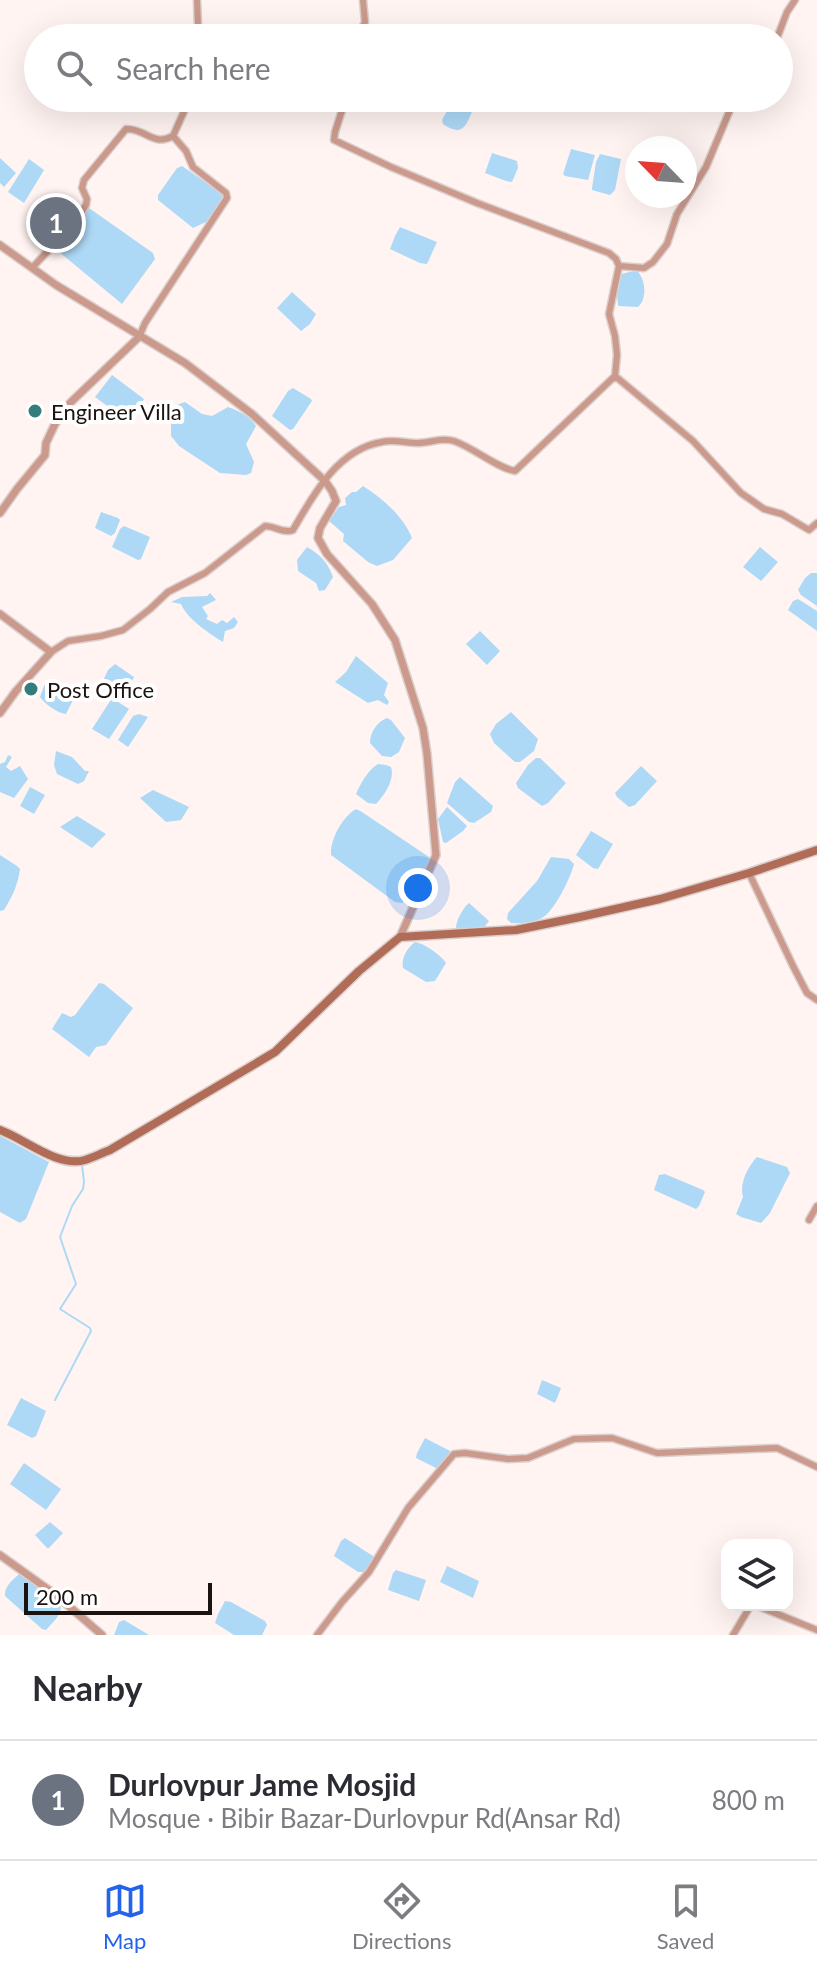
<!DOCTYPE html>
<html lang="en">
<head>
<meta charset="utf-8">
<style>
  body { margin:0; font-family:Lato,sans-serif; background:#f2f2f3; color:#2b2b33 }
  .controls { position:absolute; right:24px; bottom:24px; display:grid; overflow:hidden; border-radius:16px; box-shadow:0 8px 32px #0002 }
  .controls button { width:72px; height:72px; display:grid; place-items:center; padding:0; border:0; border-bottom:2px solid #e1e1e2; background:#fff; color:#2b2b33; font:40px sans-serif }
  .compass { position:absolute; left:625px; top:136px; width:72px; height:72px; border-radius:50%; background:#fff; box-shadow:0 8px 32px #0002; rotate:295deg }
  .scale { position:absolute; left:24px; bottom:20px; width:188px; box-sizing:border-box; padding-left:8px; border:4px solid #1b1310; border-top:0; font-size:22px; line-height:28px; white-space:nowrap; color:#1b1310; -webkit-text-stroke:6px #fff; paint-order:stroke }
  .you { position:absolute; left:418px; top:888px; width:28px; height:28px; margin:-20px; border:6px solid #fff; border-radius:50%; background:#1a73e8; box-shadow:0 0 0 12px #1a73e833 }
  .badge { display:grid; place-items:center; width:52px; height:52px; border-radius:50%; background:#2563eb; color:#fff; font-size:26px; font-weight:700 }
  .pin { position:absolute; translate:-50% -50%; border:4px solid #fff; box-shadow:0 2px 8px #0006 }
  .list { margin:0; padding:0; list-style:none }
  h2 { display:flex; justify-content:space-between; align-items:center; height:104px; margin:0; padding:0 32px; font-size:34px }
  h2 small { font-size:26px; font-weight:400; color:#7c7c81 }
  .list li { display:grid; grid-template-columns:52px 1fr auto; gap:24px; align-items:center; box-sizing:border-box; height:120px; padding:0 32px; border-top:2px solid #e1e1e2 }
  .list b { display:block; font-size:30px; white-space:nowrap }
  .list p { margin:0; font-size:26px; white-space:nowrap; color:#7c7c81 }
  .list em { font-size:26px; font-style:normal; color:#7c7c81 }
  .icon { flex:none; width:44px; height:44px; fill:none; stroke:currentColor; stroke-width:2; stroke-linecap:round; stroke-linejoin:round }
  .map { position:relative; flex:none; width:817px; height:1635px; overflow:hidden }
  .search { position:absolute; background:#fff; box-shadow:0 8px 32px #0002; left:24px; right:24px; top:24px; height:88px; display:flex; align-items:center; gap:20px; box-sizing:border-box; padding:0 28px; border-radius:44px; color:#7c7c81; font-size:30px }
  .sheet { height:224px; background:#fff }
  nav { display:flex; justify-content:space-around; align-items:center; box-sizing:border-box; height:112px; border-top:2px solid #e1e1e2; background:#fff; font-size:22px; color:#7c7c81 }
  nav a { display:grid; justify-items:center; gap:4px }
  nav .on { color:#2563eb }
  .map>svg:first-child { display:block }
</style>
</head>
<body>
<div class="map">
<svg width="817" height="1635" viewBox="0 0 817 1635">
  <rect width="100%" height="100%" fill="#fff4f1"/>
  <path fill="#add9f7" d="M598 25 622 30V38H587L590 27Z
    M453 100H462L474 107C466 125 464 138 443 124L442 120Z
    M571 149 595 155 588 180 565 176 563 174Z
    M492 153 517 161 518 168 512 182 506 181 485 173Z
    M600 154 621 159 615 190 610 195 592 190V188L596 162Z
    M0 158 16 173 4 187 0 183Z
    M29 159 44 170 24 203 8 192Z
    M182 166 224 195 223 199 206 222 193 228 158 200V195L177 168Z
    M89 208 153 253 155 259 122 304 58 251Z
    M400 227 437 242 427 264 420 263 390 249 395 236Z
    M634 271 638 272C646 281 647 299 638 307L619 306 618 305C617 295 615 282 621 274Z
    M292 292 316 314 310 324 301 331 277 308Z
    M112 375 144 399 128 421 95 397Z
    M293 388 311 399 312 401 293 429 290 430 272 416 288 391Z
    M185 402 202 414 212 416 228 407C239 411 250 416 256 426L246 444 254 462 251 473 246 475 220 473 179 446 171 436V420L174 410 179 404Z
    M363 486C383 499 403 516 412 538L393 560 377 566 368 562 343 541 344 534 329 521 339 507 346 505 345 498 352 492H356Z
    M101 512 118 518 120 520 115 533 111 536 95 528Z
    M124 526 150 537 141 559 138 560 112 547 120 529Z
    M307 547C321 555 328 563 333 577L325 590 319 591 316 583 298 571 297 560Z
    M760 547 778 562 761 581 743 567Z
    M811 573H817V606L801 595 798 590 805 578Z
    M210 593 216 600 202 607 208 616 206 619 217 624 222 620 227 623 234 617 238 622 234 628 225 631 223 642C209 633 187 619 181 604L171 602 182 597 207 596Z
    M798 599 817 611V631L788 610 793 601Z
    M480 631 500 651 487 665 466 644Z
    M356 656 388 683 384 695 389 702 387 705 378 700 368 703 335 682 346 672Z
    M115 664 134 677 128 690 118 697 104 688 102 683 108 670Z
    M48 682 74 698 66 714C57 713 45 704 40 697L44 686Z
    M112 698 129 709 109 739 92 729Z
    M511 712 538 739 534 751 520 762H515L494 743 490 734 496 724Z
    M139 714 148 717 128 747 118 740 133 716Z
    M387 718 391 720 405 738 399 752 391 757 382 756 370 743C370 732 377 722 387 718Z
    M56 751 72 757 85 771H89L84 781 78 784 57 774 54 765Z
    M8 755 12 757 6 767 11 771 20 766 28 779 14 798 0 792V764L5 762Z
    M536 758H540L566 783 548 803 542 806 518 788 516 783 528 765Z
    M378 764 386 765 391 767C395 779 385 795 376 804L368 803 356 794C361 783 367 771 378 764Z
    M641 766 657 781 635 805 629 807 617 797 615 793Z
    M460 777 493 806 491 812 474 823 469 822 447 803 455 782Z
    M30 787 45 795 34 814 20 806Z
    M153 790 189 807 181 820 166 822 140 798Z
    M447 807 467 826 463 831 446 843 443 842 438 819Z
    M356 809 362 812 429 857C429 867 413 900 402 903 400 903 397 902 395 902L331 855C330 840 342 817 356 809Z
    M77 816 106 834 92 848 60 827Z
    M591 831 613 844 598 869 593 868 576 855Z
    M0 855 17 866 20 869C18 885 12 897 4 910L0 911Z
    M551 857 569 859 574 864C571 877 554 912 542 918 533 923 520 924 511 923L507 919 508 913 537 881Z
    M469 903 489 921 483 929 456 931C455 922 462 909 469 903Z
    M415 942C425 944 440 954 446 963L435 981 426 982 403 968C401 958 407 948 415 942Z
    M99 983 104 984 133 1008 106 1045 96 1047 89 1057 52 1029 62 1013 71 1017 75 1015Z
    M0 1136 49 1162 26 1219 20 1223 0 1212Z
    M757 1157 787 1167 790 1173 770 1213 761 1223 741 1217 736 1214 743 1197C739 1184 748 1166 757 1157Z
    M665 1174 703 1190 705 1192 699 1206 696 1209 654 1190 659 1175Z
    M542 1380 561 1388 555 1403 537 1394Z
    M21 1398 46 1411 36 1436 32 1438 7 1425Z
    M425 1438 452 1452 440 1468H436L416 1458 417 1453Z
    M24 1463 61 1489 46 1510 10 1484Z
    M50 1522 63 1533 49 1548H47L35 1535Z
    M345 1538 373 1556V1559L364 1572H358L334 1556 341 1541Z
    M447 1566 479 1581 473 1598 440 1582Z
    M396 1570 426 1580 419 1601 388 1590 393 1573Z
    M19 1574 23 1575 61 1607C60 1617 52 1623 46 1630L42 1629 5 1596C4 1586 13 1580 19 1574Z
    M225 1601 231 1602 265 1621 267 1625 262 1635H234L215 1623 218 1614Z
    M124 1620 149 1635H114L119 1622Z"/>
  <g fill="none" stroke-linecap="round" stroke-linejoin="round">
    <path stroke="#add9f7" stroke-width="2" d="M55 1400 91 1331 90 1328 60 1309 76 1284 60 1237 72 1206 83 1189 84 1182 82 1165"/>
    <g stroke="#dbd0cd" stroke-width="9">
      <path id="minor" d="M197 0 198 25 202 38
        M357 38 365 22 363 0
        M777 38 787 12 795 0
        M619 266 644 268 653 262 667 244 677 214 706 167 735 98
        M32 268 75 222 86 205 87 199 82 188 84 180 126 129C145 128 153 147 173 136
        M139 337 145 323 227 198 226 193 193 167 186 151 173 136 190 98
        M615 376 693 441 741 493 764 509 782 514 809 530 817 523
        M51 652 68 641 101 636 123 630 150 609 168 592 205 573 265 526C274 526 285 534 293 530 313 495 338 449 382 442 394 439 406 443 418 443 431 443 441 437 454 441 474 448 497 468 515 471L615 376 617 355 615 336 609 314 619 266 616 259 609 253 477 203 391 167 334 140 335 132 346 98
        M749 873 793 966 807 993 817 1000
        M809 1220 817 1206
        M755 1605 817 1630
        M317 1635 342 1602 369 1572 408 1508 454 1454 465 1453 508 1459 528 1458 574 1439 612 1438 657 1453 777 1448 817 1467
        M733 1635 751 1605"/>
    </g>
    <g stroke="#dbd0cd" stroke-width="10">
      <path id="tertiary" d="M0 245 56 285 185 363 252 414 325 481 332 491 336 501 320 528 318 538 327 554 372 604 395 640 423 728 427 754 436 855 400 937
        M0 513 17 489 45 455 46 443 55 424 70 403 139 337
        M0 614 51 652 16 691 0 713
        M0 1555 56 1595 102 1635"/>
    </g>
    <g stroke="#dbd0cd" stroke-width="11">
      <path id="secondary" d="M0 1130C25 1139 58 1168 85 1160 94 1157 102 1153 110 1150L275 1052 359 971 400 937 516 930 580 917 660 899 749 873 817 850"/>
    </g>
    <use href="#minor" stroke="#cb9a8c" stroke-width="6"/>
    <use href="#tertiary" stroke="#cb9a8c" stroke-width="7"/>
    <use href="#secondary" stroke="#b16c58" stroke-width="8"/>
  </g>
  <g fill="#347d7c" stroke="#fff" stroke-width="3">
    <circle cx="35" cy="411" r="8"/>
    <circle cx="31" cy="689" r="8"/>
  </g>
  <g text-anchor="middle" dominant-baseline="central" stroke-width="8" stroke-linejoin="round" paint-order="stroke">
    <g font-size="22" fill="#1b1310" stroke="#fff" text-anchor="start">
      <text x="51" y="411">Engineer Villa</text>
      <text x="47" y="689">Post Office</text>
    </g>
  </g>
</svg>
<div class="controls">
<button><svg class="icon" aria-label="layers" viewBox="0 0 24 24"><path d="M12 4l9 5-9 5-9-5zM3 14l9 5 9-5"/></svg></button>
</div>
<svg class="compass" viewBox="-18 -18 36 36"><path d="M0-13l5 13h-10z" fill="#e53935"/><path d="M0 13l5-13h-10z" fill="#7c7c81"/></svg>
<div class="scale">200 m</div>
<div class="you"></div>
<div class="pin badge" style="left:56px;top:223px;background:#6b7280">1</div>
<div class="search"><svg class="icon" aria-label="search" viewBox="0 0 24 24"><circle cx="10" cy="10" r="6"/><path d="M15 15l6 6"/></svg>Search here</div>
</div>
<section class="sheet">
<h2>Nearby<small></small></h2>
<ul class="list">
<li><span class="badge" style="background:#6b7280">1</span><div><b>Durlovpur Jame Mosjid</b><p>Mosque · Bibir Bazar-Durlovpur Rd(Ansar Rd)</p></div><em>800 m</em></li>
</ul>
</section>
<nav>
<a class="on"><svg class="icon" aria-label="map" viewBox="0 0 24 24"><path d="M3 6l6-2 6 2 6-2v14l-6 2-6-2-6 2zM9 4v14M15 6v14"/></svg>Map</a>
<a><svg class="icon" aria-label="directions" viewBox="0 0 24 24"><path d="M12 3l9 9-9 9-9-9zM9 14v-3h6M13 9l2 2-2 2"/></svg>Directions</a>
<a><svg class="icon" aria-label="saved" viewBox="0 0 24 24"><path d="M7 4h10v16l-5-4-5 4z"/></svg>Saved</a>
</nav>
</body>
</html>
